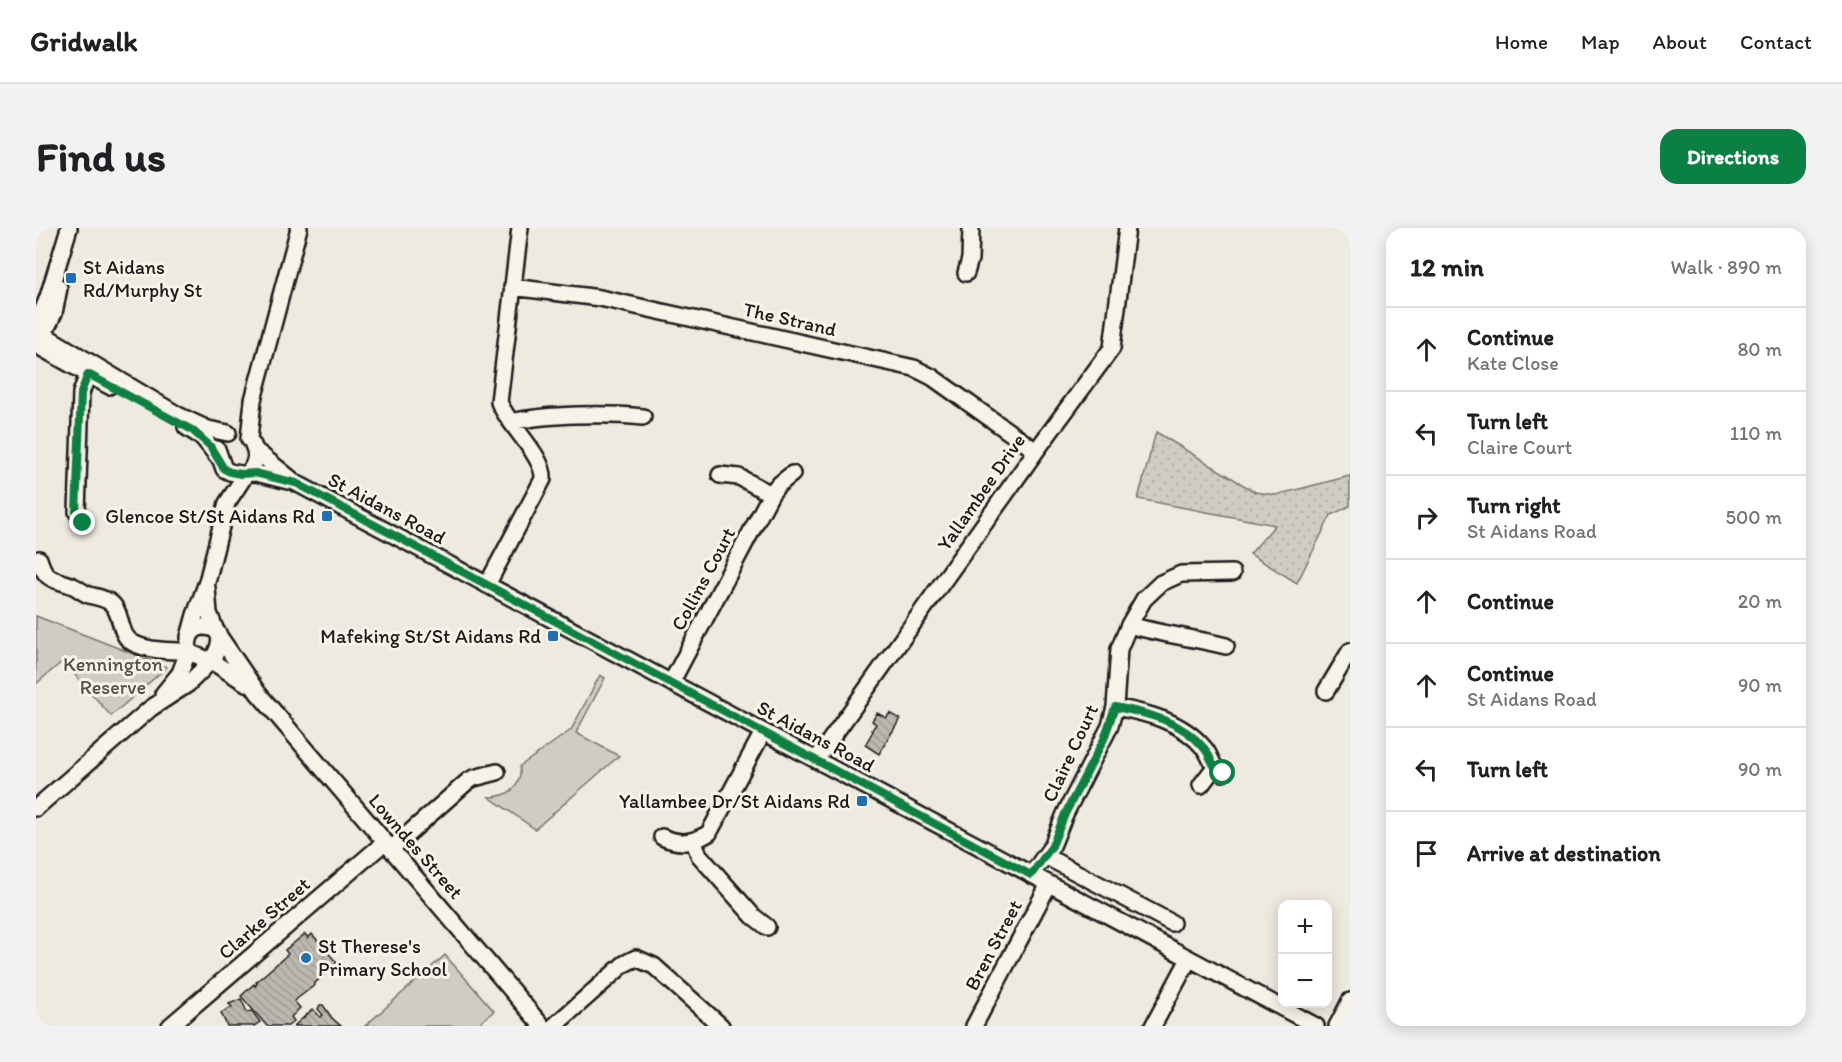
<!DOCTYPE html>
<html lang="en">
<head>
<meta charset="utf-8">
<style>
  body { margin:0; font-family:Itim,sans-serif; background:#f2f2f2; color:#202124 }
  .controls { position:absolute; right:18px; bottom:18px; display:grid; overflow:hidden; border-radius:12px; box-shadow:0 3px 15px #0003 }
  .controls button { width:54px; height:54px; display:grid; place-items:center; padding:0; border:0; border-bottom:2px solid #e0e0e0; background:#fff; color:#202124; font:30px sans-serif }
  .stop { position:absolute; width:18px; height:18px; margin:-14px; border:4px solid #0b8043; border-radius:50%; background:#fff }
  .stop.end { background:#0b8043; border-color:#fff; box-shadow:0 2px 6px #0008 }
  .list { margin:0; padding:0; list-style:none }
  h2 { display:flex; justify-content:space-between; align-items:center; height:78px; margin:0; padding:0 24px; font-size:26px }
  h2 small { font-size:20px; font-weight:400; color:#757577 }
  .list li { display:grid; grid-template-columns:39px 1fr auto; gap:18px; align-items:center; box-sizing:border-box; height:84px; padding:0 24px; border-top:2px solid #e0e0e0 }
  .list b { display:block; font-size:22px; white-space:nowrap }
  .list p { margin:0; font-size:20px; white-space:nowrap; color:#757577 }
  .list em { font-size:20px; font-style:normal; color:#757577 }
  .icon { flex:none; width:33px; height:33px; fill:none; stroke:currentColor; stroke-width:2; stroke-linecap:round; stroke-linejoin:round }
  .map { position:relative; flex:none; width:1314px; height:798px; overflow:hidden; border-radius:18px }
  header { display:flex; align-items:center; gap:36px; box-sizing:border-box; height:84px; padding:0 30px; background:#fff; border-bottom:2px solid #e0e0e0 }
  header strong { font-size:28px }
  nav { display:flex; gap:33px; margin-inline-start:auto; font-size:21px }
  .intro { display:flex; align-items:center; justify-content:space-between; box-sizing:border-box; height:144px; padding:0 36px }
  h1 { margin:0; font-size:42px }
  .button { padding:15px 27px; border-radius:18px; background:#0b8043; color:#fff; font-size:21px; font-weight:700 }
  main { display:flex; gap:36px; padding:0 36px }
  aside { flex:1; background:#fff; border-radius:18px; box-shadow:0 3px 15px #0003 }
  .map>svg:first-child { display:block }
</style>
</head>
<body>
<header>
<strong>Gridwalk</strong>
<nav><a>Home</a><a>Map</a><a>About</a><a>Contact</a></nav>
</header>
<div class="intro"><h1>Find us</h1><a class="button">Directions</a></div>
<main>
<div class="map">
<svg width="1314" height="798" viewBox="0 0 1314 798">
  <defs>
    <pattern id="grass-dots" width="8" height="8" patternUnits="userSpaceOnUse" patternTransform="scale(1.5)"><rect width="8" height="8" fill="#cfccc3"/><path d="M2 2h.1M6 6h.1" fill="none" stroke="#b1afa7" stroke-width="1.8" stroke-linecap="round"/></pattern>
    <pattern id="building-back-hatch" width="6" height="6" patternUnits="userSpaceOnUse" patternTransform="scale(1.5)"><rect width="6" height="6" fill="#bab7af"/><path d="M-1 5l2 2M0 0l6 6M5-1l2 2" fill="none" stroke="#9f9d96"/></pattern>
  </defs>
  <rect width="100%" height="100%" fill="#eeeae0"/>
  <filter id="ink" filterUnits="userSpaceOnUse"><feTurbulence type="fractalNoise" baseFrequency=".0167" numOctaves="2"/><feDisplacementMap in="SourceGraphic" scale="12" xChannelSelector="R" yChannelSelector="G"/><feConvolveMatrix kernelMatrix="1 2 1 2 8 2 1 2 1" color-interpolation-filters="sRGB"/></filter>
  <g filter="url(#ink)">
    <path fill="url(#grass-dots)" stroke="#767470" stroke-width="1.5" d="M1120 204 1219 264 1240 267 1314 248V278L1295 287 1261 355 1214 326 1239 297 1102 271Z"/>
    <path fill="#cfccc3" stroke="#767470" stroke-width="1.5" d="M0 388 131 439 75 488 27 433 0 456Z
      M564 447 569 450 540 505 583 528 499 601 453 569C473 569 486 559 484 538L535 502Z
      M409 727 458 783 440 798H329Z"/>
    <path fill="url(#building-back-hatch)" stroke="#1c1c1c" stroke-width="1.5" d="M841 485 850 490 854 485 864 491 843 526 829 517 837 503 836 502 840 496 836 493Z
      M269 706 272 710 276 706 301 735 278 756 279 757 258 773 264 780 255 789 258 793 252 798H231L205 768 218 756 219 758 221 756 220 754 252 726 249 722Z
      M205 771 211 784 216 783 224 794 218 798H191L185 785 196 779 193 776Z
      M284 777H287L296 790 305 798H258L277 781 284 789 287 787 282 781Z"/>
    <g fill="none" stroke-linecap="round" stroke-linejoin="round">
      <g stroke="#1c1c1c" stroke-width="20">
        <path id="minor" d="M930 45 934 31 935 0
          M476 59 564 70 878 140 896 149 1000 223
          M0 99 12 69 33 0
          M0 102 142 187 172 201 192 205
          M4 114 18 85 23 60
          M0 117 73 158
          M475 194C511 186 570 185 607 189
          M150 199 167 210 182 229
          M213 211 217 172 263 0
          M181 221 188 241 194 244 205 246 220 245 252 253
          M219 222 260 255 1280 798
          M212 245C220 236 222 227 217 217
          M684 247 703 249 735 266
          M47 295 41 284 45 165 52 146
          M3 331C10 354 17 350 37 358 42 360 47 365 53 367 60 369 69 370 75 375 87 385 82 407 97 415 112 423 135 423 152 423
          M451 357 507 251C509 229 472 197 463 174L484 0
          M171 360 173 385 180 403
          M1093 397C1125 406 1158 410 1190 418
          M165 399C191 398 185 419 175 433L152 424C152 412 153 403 165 399Z
          M183 408 222 465 506 798
          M153 409 159 387 171 354 191 275 210 246
          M175 433 210 455
          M635 455 735 266 741 258 756 246
          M1290 463 1314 423
          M127 466 144 445 152 424
          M1079 479C1111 485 1146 493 1168 520 1176 529 1175 540 1187 545
          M780 532 1000 223 1076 120 1091 0
          M1165 557 1178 540
          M0 580 115 480 152 456 175 433
          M626 609C644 617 657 615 673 605L727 504
          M658 614 663 627 717 688 731 699
          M355 621 432 553 438 550 461 544
          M1009 628 1136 695
          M995 647 1016 618 1029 586 1074 498 1079 479 1083 421 1093 397 1108 371 1125 355 1145 346 1196 345
          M134 798 349 614
          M518 798 588 736 600 730 618 738 685 798
          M938 798 1013 656
          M1117 798 1153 731
          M1301 798 1314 773"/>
      </g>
      <use href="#minor" stroke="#f7f3e8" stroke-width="15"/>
    </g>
  </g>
  <g fill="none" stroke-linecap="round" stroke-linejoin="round" filter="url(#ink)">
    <path stroke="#0b8043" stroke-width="8" d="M47 295 40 284 45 165 52 146 156 202 174 218 188 241 194 244 205 246 219 245 260 255 995 647 1016 618 1029 586 1068 511 1079 479C1111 485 1146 493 1168 520 1176 529 1175 540 1187 545"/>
  </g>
  <g fill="#1f6fb2" stroke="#f7f3e8" stroke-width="2">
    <rect x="29" y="44" width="12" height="12" rx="3"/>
    <rect x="285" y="282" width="12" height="12" rx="3"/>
    <rect x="511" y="402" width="12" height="12" rx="3"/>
    <rect x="820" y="567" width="12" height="12" rx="3"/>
    <circle cx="270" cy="730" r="6"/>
  </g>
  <g text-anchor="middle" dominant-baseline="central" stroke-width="6" stroke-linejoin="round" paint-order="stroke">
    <g font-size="20" fill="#1c1c1c" stroke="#f7f3e8" text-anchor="end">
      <text x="47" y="39" text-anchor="start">St Aidans<tspan x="47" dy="23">Rd/Murphy St</tspan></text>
      <text x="279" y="288">Glencoe St/St Aidans Rd</text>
      <text x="505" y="408">Mafeking St/St Aidans Rd</text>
      <text x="814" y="573">Yallambee Dr/St Aidans Rd</text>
      <text x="282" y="718" text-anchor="start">St Therese's<tspan x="282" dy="23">Primary School</tspan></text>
    </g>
    <g font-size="20" fill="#1c1c1c" stroke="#f7f3e8">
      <text transform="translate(754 91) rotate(13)">The Strand</text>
      <text transform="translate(945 264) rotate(-55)">Yallambee Drive</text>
      <text transform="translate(351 280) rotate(28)">St Aidans Road</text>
      <text transform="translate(667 351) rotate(-62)">Collins Court</text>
      <text transform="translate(780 508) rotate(28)">St Aidans Road</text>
      <text transform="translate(1034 525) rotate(-65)">Claire Court</text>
      <text transform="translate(380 618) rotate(49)">Lowndes Street</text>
      <text transform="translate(228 690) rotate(-41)">Clarke Street</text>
      <text transform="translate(957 717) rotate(-62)">Bren Street</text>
    </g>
    <g font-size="20" fill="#52514e" stroke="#f7f3e8">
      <text x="77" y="436">Kennington<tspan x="77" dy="23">Reserve</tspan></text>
    </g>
  </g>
</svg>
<div class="controls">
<button>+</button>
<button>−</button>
</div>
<div class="stop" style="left:1187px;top:545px"></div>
<div class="stop end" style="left:47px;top:295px"></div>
</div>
<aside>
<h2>12 min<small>Walk · 890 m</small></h2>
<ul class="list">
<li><svg class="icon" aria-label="ahead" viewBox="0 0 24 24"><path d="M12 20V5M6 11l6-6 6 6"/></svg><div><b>Continue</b><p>Kate Close</p></div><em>80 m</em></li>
<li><svg class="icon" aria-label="left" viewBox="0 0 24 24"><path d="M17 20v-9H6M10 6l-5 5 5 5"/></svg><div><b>Turn left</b><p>Claire Court</p></div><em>110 m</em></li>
<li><svg class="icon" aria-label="right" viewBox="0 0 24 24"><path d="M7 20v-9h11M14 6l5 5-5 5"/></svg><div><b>Turn right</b><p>St Aidans Road</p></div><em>500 m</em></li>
<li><svg class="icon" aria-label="ahead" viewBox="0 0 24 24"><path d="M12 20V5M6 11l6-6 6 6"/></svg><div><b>Continue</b></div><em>20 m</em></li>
<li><svg class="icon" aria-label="ahead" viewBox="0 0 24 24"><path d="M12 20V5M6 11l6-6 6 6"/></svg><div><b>Continue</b><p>St Aidans Road</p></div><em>90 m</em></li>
<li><svg class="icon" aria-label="left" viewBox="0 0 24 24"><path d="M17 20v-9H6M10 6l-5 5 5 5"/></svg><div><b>Turn left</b></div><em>90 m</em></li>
<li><svg class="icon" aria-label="arrive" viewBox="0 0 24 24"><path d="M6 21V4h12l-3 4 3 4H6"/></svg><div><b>Arrive at destination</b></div></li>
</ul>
</aside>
</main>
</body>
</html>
